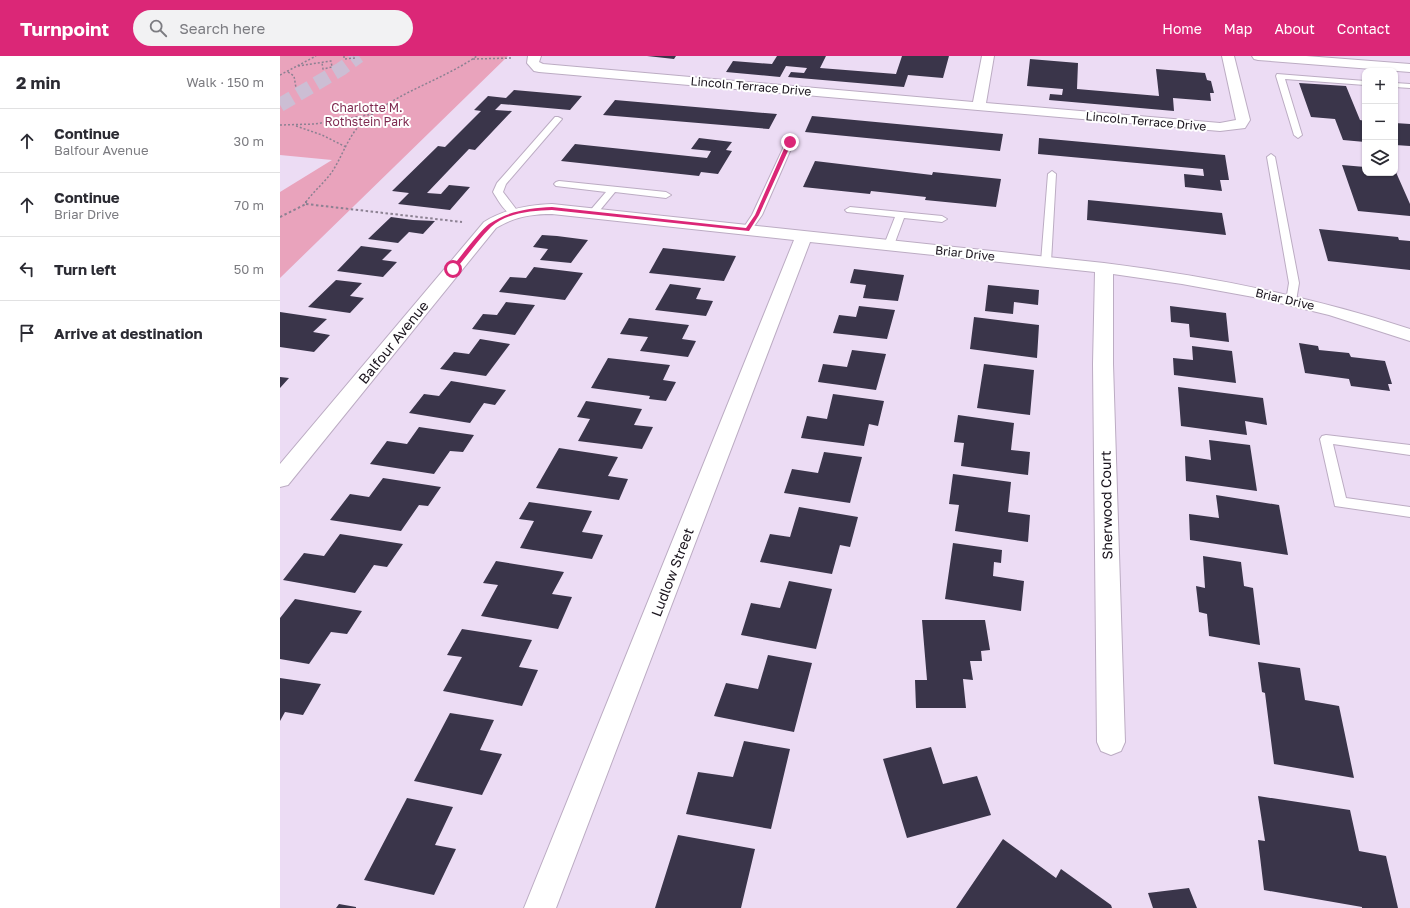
<!DOCTYPE html>
<html lang="en">
<head>
<meta charset="utf-8">
<style>
  body { margin:0; font-family:"Golos Text",sans-serif; background:#f2f2f3; color:#2b2b33 }
  .controls { position:absolute; right:12px; top:12px; display:grid; overflow:hidden; border-radius:8px; box-shadow:0 1px 3px #0004 }
  .controls button { width:36px; height:36px; display:grid; place-items:center; padding:0; border:0; border-bottom:1px solid #e1e1e2; background:#fff; color:#2b2b33; font:20px sans-serif }
  .stop { position:absolute; width:12px; height:12px; margin:-9px; border:3px solid #db2777; border-radius:50%; background:#fff }
  .stop.end { background:#db2777; border-color:#fff; box-shadow:0 1px 4px #0008 }
  .list { margin:0; padding:0; list-style:none }
  h2 { display:flex; justify-content:space-between; align-items:center; height:52px; margin:0; padding:0 16px; font-size:17px }
  h2 small { font-size:13px; font-weight:400; color:#7c7c81 }
  .list li { display:grid; grid-template-columns:26px 1fr auto; gap:12px; align-items:center; box-sizing:border-box; height:64px; padding:0 16px; border-top:1px solid #e1e1e2 }
  .list b { display:block; font-size:15px; white-space:nowrap }
  .list p { margin:0; font-size:13px; white-space:nowrap; color:#7c7c81 }
  .list em { font-size:13px; font-style:normal; color:#7c7c81 }
  .icon { flex:none; width:22px; height:22px; fill:none; stroke:currentColor; stroke-width:2; stroke-linecap:round; stroke-linejoin:round }
  .map { position:relative; flex:none; width:1130px; height:852px; overflow:hidden }
  header { display:flex; align-items:center; gap:24px; box-sizing:border-box; height:56px; padding:0 20px; background:#db2777; color:#fff }
  header strong { font-size:19px }
  nav { display:flex; gap:22px; margin-inline-start:auto; font-size:14px }
  .search { width:280px; height:36px; background:#f2f2f3; display:flex; align-items:center; gap:10px; box-sizing:border-box; padding:0 14px; border-radius:22px; color:#7c7c81; font-size:15px }
  main { display:flex }
  aside { flex:1; background:#fff }
  .map>svg:first-child { display:block }
</style>
</head>
<body>
<header>
<strong>Turnpoint</strong>
<div class="search"><svg class="icon" aria-label="search" viewBox="0 0 24 24"><circle cx="10" cy="10" r="6"/><path d="M15 15l6 6"/></svg>Search here</div>
<nav><a>Home</a><a>Map</a><a>About</a><a>Contact</a></nav>
</header>
<main>
<aside>
<h2>2 min<small>Walk · 150 m</small></h2>
<ul class="list">
<li><svg class="icon" aria-label="ahead" viewBox="0 0 24 24"><path d="M12 20V5M6 11l6-6 6 6"/></svg><div><b>Continue</b><p>Balfour Avenue</p></div><em>30 m</em></li>
<li><svg class="icon" aria-label="ahead" viewBox="0 0 24 24"><path d="M12 20V5M6 11l6-6 6 6"/></svg><div><b>Continue</b><p>Briar Drive</p></div><em>70 m</em></li>
<li><svg class="icon" aria-label="left" viewBox="0 0 24 24"><path d="M17 20v-9H6M10 6l-5 5 5 5"/></svg><div><b>Turn left</b></div><em>50 m</em></li>
<li><svg class="icon" aria-label="arrive" viewBox="0 0 24 24"><path d="M6 21V4h12l-3 4 3 4H6"/></svg><div><b>Arrive at destination</b></div></li>
</ul>
</aside>
<div class="map">
<svg width="1130" height="852" viewBox="0 0 1130 852">
  <rect width="100%" height="100%" fill="#ecdcf4"/>
  <path fill="#e9a3bc" d="M0 0H228L0 222V136L52 104 0 99Z"/>
  <path fill="#3a354a" d="M367 0H396L394 3Z
    M497 0H546L540 12 616 18 622 0H669L663 22 628 19 624 31 508 21 511 16 524 17 527 12 506 10 500 21 446 16 453 5 492 8Z
    M750 3 798 7 797 33 879 40 876 13 925 17 927 24 931 25 934 37H930L931 45 893 42 894 55 769 44 770 38 782 39 783 33 747 30Z
    M1019 27 1066 30 1080 64 1085 65V86L1063 84 1055 63 1031 61Z
    M234 34 302 40 290 54 221 48 215 54 232 55 195 94 189 93 147 137 161 138 169 129 190 131 170 154 118 148 129 137 112 135 158 90 165 91 201 55 194 54 208 40 226 42Z
    M335 44 497 58 489 73 323 59Z
    M532 60 723 78 720 95 525 76Z
    M1115 67 1130 68V90L1115 89Z
    M419 82 452 86 446 94 452 95 438 118 421 116 419 120 281 105 295 88 427 102 431 95 411 93Z
    M759 82 945 99 949 124H940L942 135 905 131 904 118 924 120 923 113 758 98Z
    M535 105 652 119 653 116 721 123 716 151 645 144 646 141 591 135 590 138 523 131Z
    M1062 109 1085 111V117H1115V114L1130 148V160L1078 155Z
    M808 144 942 157 946 179 807 164Z
    M111 161 133 164 155 165 143 178 129 176 118 187 88 183Z
    M1039 173 1118 181 1119 184 1130 185V214L1048 205Z
    M262 179 277 180 308 184 291 207 260 204 268 193 253 191Z
    M81 190 112 194 102 204 117 206 103 221 57 215Z
    M383 192 456 200 444 225 369 217Z
    M254 211 303 217 285 244 219 236 230 221 246 222Z
    M574 213 624 219 618 245 583 242 586 229 570 227Z
    M56 224 82 227 70 240 84 242 70 257 28 251Z
    M390 228 421 232 416 243 433 245 426 260 375 254Z
    M708 229 759 234 758 249 734 246 733 258 705 255Z
    M226 246 255 249 235 279 192 273 203 258 217 259Z
    M579 250 615 254 607 283 553 277 559 259 576 261Z
    M890 250 946 257 949 286 910 281 909 268 891 266Z
    M0 256 47 263 33 276 50 279 34 296 0 291Z
    M694 261 759 269 757 302 690 293Z
    M349 262 409 269 402 283 416 285 408 301 360 295 368 281 340 278Z
    M200 283 230 288 206 320 160 313 174 296 189 298Z
    M1019 287 1038 290 1039 294 1069 297 1071 301 1105 305 1112 328H1108L1110 335 1071 330 1069 323 1025 317Z
    M912 290 952 295 956 327 894 319 893 302 913 304Z
    M572 294 606 298 596 334 538 326 543 308 567 311Z
    M328 302 390 309 383 324 396 326 386 345 369 343 370 340 311 332Z
    M704 308 754 314 750 359 697 352Z
    M0 321 9 322 0 332Z
    M171 325 226 334 215 349 204 347 190 367 129 357 144 338 159 340Z
    M898 331 983 342 987 369 965 365 967 379 901 370Z
    M553 338 604 345 598 370 589 368 584 390 521 382 527 360 547 363Z
    M306 345 362 353 354 369 373 371 362 393 298 385 310 363 297 361Z
    M678 359 734 367 731 394 750 396 748 419 681 410 684 387 674 386Z
    M139 371 194 379 183 396 170 395 154 418 90 408 107 385 127 388Z
    M929 384 970 389 977 435 906 425 905 400 931 404Z
    M279 392 338 401 328 420 348 423 339 444 256 432Z
    M544 396 582 401 570 447 504 437 512 413 538 417Z
    M673 418 731 426 728 456 750 459 748 486 675 475 679 449 669 448Z
    M103 422 161 431 148 450 139 449 121 475 50 464 70 438 89 441Z
    M936 439 999 449 1008 499 910 484 909 458 939 462Z
    M249 446 312 455 302 476 323 479 312 503 240 492 254 465 239 463Z
    M519 451 578 461 570 491 560 489 552 518 480 506 490 478 510 481Z
    M60 478 123 488 107 511 94 509 75 537 3 524 24 497 44 500Z
    M673 487 722 494 721 507 714 506 713 520 744 525 741 555 665 543Z
    M923 500 961 506 964 530 973 532 980 589 929 580 927 558 919 556 916 530 925 532Z
    M216 505 284 516 272 538 292 541 278 573 201 560 218 529 203 527Z
    M509 525 552 533 536 593 461 579 471 547 500 552Z
    M15 543 82 555 67 578 51 576 29 608 0 603V562Z
    M642 564H705L710 594 701 595 702 605H690L693 624 683 623 686 652H636L635 624H647Z
    M182 573 252 584 239 611 258 614 242 650 163 635 182 601 167 599Z
    M488 599 532 607 514 676 434 660 446 627 478 633Z
    M978 606 1020 612 1025 644 1059 650 1074 722 994 708 985 637 982 636Z
    M0 622 41 628 23 659 5 656 0 665Z
    M170 657 214 664 200 694 222 698 202 739 134 725Z
    M464 685 510 693 491 773 406 758 418 716 453 721Z
    M651 691 663 728 697 720 711 759 627 782 603 703Z
    M978 740 1070 754 1079 795 1106 800 1118 852H1082V851L984 834 978 784 985 785Z
    M127 742 173 751 155 789 176 793 154 839 84 824Z
    M398 779 475 793 461 852H375Z
    M723 783 776 822 781 813 831 849 832 852H676Z
    M909 832 917 852H873L868 837Z
    M59 848 76 851V852H56Z"/>
  <g fill="none" stroke-linecap="round" stroke-linejoin="round">
    <path stroke="#ccbed4" stroke-width="14" stroke-dasharray="14 7" stroke-linecap="butt" d="M0 49 61 13 79 0"/>
    <g stroke="#bcacc3" stroke-width="2">
      <path id="lane" d="M997 18 1085 25V29L1005 23 1022 79 1018 82 1014 79 996 20Z
        M1115 27 1130 28V32L1115 31Z
        M275 61H278L282 63 226 128 223 136 239 157 234 160C225 157 218 144 213 136L217 127Z
        M510 83 514 86 482 159 470 176H464L462 174 472 159 506 86Z
        M991 98 995 101 1019 227 1016 245 1011 248 1006 245 1009 227 987 101Z
        M772 115 776 118 771 206 766 209 761 206 768 118Z
        M279 125 386 136 391 139 386 142 335 136 316 159 313 160 308 157 326 136 276 130 274 128 276 126Z
        M570 151 662 160 667 163 662 166 624 162 614 189 609 192 604 189 615 161 567 156 565 154Z
        M1046 379 1130 389V399L1053 388 1066 442 1130 451V461L1055 450 1040 383 1042 380Z"/>
    </g>
    <g stroke="#bcacc3" stroke-width="2">
      <path id="street" d="M248 0H261L259 6 263 8 693 46 702 0H714L706 47 940 67 956 64 942 0H954L970 64 965 72 940 75 259 16 254 15 247 7Z
        M972 0H1026L1130 8V16L978 4 974 3Z
        M272 148 824 207C928 220 1030 240 1130 273V285L1049 259 979 242 902 228 833 218V308L845 686 841 695 831 699 821 695 817 686 813 308 815 216 530 186 276 852H244L514 184 272 158C251 158 234 161 216 172L8 429 0 431V408L204 166C225 153 248 149 272 148Z"/>
    </g>
    <path stroke="#8c8192" stroke-width="1.5" stroke-dasharray="2 2" stroke-linecap="butt" d="M64 0V3L75 2 74 0
      M193 3 232 2
      M18 10 51 5 52 11 43 13 42 7
      M8 16 14 20 16 32
      M0 19 36 0
      M0 69 35 68 93 58
      M16 70 42 79 66 91
      M26 146C33 136 44 127 52 116 62 101 68 80 82 67 114 37 161 25 197 0"/>
    <path stroke="#8c8192" stroke-width="2" stroke-dasharray="2.5 2.5" stroke-linecap="butt" d="M26 148 182 166
      M0 161 26 148V145"/>
    <use href="#lane" fill="#fff" fill-rule="evenodd"/>
    <use href="#street" fill="#fff" fill-rule="evenodd"/>
  </g>
  <path fill="#db2777" d="M510 85 512 86 479 159 469 175 272 154C252 155 227 156 211 171 198 184 187 200 175 214L171 213C179 202 200 175 209 168 228 155 250 152 272 151L466 172 475 159 507 86Z"/>
  <g text-anchor="middle" dominant-baseline="central" stroke-width="4" stroke-linejoin="round" paint-order="stroke">
    <g font-size="12" fill="#19131c" stroke="#fff">
      <text transform="translate(471 30) rotate(5)">Lincoln Terrace Drive</text>
      <text transform="translate(866 65) rotate(5)">Lincoln Terrace Drive</text>
      <text transform="translate(685 197) rotate(6)">Briar Drive</text>
      <text transform="translate(1005 243) rotate(13)">Briar Drive</text>
    </g>
    <g font-size="12" fill="#7f2b51" stroke="#fff">
      <text x="87" y="51">Charlotte M.<tspan x="87" dy="14">Rothstein Park</tspan></text>
    </g>
    <g font-size="14" fill="#19131c" stroke="#fff">
      <text transform="translate(113 286) rotate(-51)">Balfour Avenue</text>
      <text transform="translate(826 449) rotate(-91)">Sherwood Court</text>
      <text transform="translate(392 516) rotate(-69)">Ludlow Street</text>
    </g>
  </g>
</svg>
<div class="controls">
<button>+</button>
<button>−</button>
<button><svg class="icon" aria-label="layers" viewBox="0 0 24 24"><path d="M12 4l9 5-9 5-9-5zM3 14l9 5 9-5"/></svg></button>
</div>
<div class="stop" style="left:173px;top:213px"></div>
<div class="stop end" style="left:510px;top:86px"></div>
</div>
</main>
</body>
</html>
